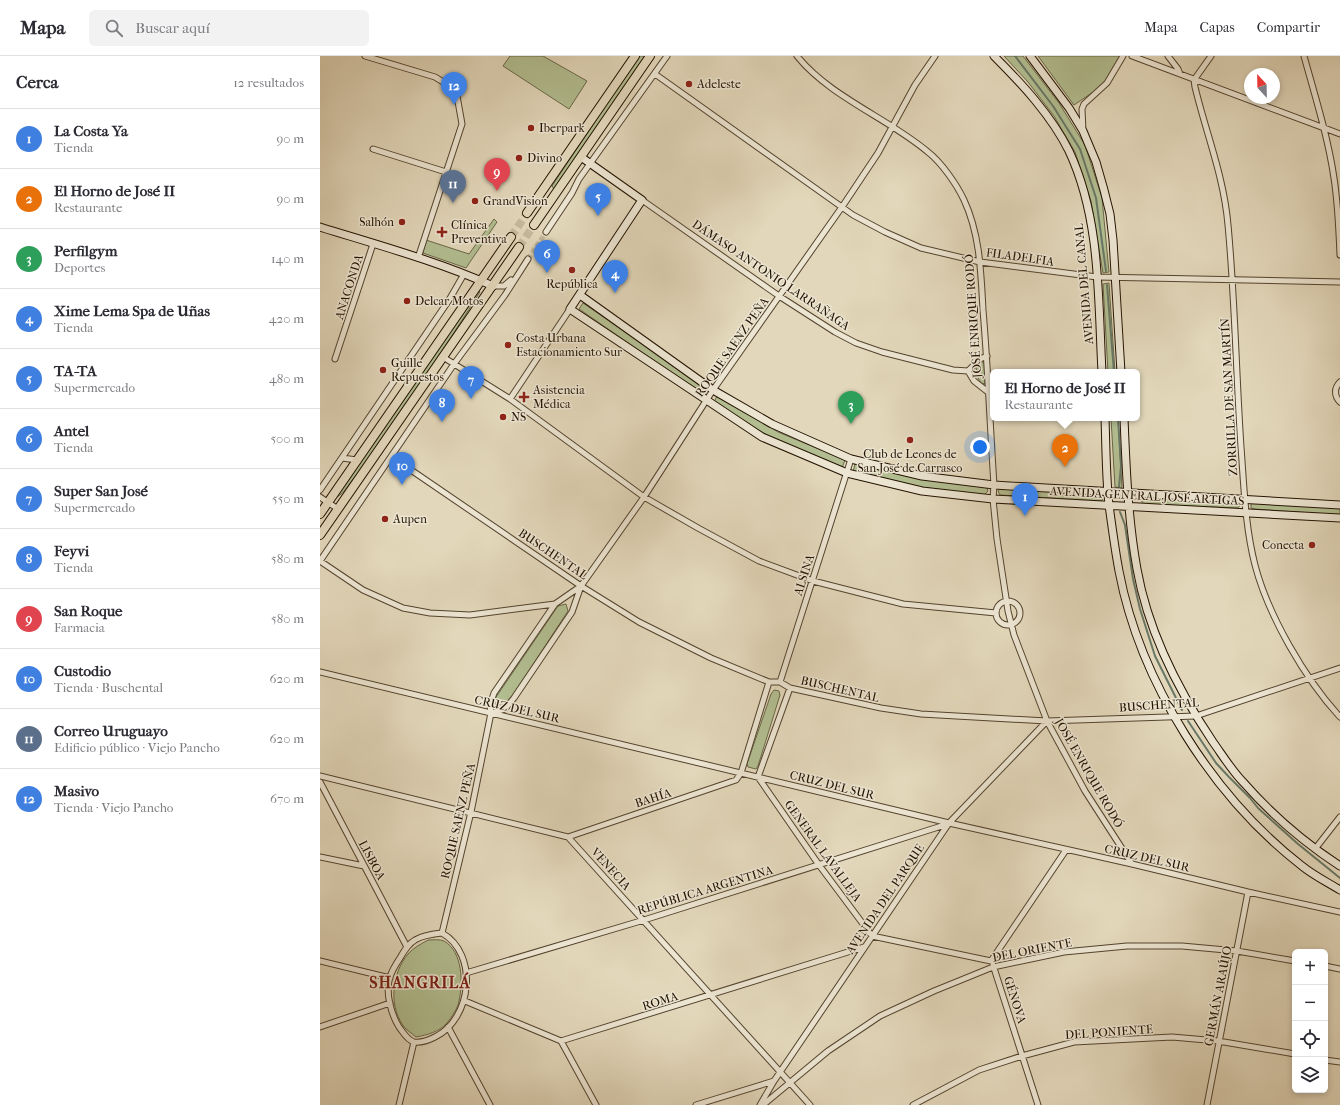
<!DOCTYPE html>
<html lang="es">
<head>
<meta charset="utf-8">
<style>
  body { margin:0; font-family:"IM FELL French Canon",serif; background:#f2f2f3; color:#2b2b33 }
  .controls { position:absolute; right:12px; bottom:12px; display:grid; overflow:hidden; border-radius:6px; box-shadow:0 2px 6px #0003 }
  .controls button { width:36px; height:36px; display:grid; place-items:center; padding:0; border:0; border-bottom:1px solid #e1e1e2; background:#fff; color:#2b2b33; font:20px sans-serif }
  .compass { position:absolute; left:924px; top:12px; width:36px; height:36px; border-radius:50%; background:#fff; box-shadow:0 2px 6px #0003; rotate:338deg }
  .you { position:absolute; left:660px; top:391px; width:14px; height:14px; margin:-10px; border:3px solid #fff; border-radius:50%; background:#1a73e8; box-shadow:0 0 0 6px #1a73e833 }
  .badge { display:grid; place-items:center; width:26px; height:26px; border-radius:50%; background:#d93025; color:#fff; font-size:13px; font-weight:700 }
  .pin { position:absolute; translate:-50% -33px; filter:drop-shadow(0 1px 2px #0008) }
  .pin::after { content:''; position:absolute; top:21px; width:14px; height:12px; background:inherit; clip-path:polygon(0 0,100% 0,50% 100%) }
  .popup { position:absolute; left:670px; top:313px; width:150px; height:52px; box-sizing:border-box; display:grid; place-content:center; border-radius:6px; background:#fff; filter:drop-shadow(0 1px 3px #0005); font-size:13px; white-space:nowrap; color:#7c7c81 }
  .popup b { font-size:15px; color:#2b2b33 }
  .popup::after { content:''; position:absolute; left:50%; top:100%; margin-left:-8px; border:8px solid transparent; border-top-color:#fff }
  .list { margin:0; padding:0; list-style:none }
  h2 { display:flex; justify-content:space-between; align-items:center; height:52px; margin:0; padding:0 16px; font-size:17px }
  h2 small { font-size:13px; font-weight:400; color:#7c7c81 }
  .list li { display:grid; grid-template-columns:26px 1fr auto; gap:12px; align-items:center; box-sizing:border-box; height:60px; padding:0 16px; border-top:1px solid #e1e1e2 }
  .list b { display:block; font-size:15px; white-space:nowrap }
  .list p { margin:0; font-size:13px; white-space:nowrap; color:#7c7c81 }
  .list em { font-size:13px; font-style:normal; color:#7c7c81 }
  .icon { flex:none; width:22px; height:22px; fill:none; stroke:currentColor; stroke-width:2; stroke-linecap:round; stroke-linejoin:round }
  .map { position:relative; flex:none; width:1020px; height:1049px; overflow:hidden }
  header { display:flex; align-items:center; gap:24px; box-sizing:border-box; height:56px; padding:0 20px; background:#fff; border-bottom:1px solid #e1e1e2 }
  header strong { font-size:19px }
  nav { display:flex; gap:22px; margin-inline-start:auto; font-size:14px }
  .search { width:280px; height:36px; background:#f2f2f3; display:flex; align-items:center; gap:10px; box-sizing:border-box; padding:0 14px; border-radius:6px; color:#7c7c81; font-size:15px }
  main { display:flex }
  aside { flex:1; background:#fff }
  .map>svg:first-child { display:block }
</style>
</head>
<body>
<header>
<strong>Mapa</strong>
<div class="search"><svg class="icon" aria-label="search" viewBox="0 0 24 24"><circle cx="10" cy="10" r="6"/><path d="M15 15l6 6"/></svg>Buscar aquí</div>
<nav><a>Mapa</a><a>Capas</a><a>Compartir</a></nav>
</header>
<main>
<aside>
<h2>Cerca<small>12 resultados</small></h2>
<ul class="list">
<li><span class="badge" style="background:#3f7fe0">1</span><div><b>La Costa Ya</b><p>Tienda</p></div><em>90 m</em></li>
<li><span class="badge" style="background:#e8710a">2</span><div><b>El Horno de José II</b><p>Restaurante</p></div><em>90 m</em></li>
<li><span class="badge" style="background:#2e9e5b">3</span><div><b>Perfilgym</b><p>Deportes</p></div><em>140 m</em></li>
<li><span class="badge" style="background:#3f7fe0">4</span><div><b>Xime Lema Spa de Uñas</b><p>Tienda</p></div><em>420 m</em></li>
<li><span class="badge" style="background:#3f7fe0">5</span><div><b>TA-TA</b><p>Supermercado</p></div><em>480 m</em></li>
<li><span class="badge" style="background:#3f7fe0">6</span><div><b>Antel</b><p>Tienda</p></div><em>500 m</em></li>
<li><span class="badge" style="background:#3f7fe0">7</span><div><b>Super San José</b><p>Supermercado</p></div><em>550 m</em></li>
<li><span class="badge" style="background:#3f7fe0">8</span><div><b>Feyvi</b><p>Tienda</p></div><em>580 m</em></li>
<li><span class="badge" style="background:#e0444e">9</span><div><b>San Roque</b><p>Farmacia</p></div><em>580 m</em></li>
<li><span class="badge" style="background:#3f7fe0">10</span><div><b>Custodio</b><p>Tienda · Buschental</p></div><em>620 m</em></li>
<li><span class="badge" style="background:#5c6f8a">11</span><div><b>Correo Uruguayo</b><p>Edificio público · Viejo Pancho</p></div><em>620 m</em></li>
<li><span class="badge" style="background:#3f7fe0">12</span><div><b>Masivo</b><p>Tienda · Viejo Pancho</p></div><em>670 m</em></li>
</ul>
</aside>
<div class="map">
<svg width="1020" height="1049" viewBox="0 0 1020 1049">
  <rect width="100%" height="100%" fill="#e2d7ba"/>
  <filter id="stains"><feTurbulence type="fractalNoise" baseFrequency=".005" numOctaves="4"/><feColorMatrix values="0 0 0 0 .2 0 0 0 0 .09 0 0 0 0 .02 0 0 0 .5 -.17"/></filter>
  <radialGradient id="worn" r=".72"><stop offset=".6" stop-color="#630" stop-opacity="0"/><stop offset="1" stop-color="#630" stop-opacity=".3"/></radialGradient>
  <path fill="#b2be91" stroke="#6a6848" d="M190 0H223L267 25 249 53 183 10Z
    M319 0H326L234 133 232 130Z
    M684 0H703L739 47 765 89 782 142 789 216 783 217 771 145 755 96 734 60 708 26Z
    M718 0H798L800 1 785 28 754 49Z
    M174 163 177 166 146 212 103 197 106 184 149 198Z
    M789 227 795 316H788L783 228Z
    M158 234 160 236C121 298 79 358 37 419 30 425 25 437 17 441L16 440Z
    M263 247 388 333 384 339 259 253Z
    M660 306H664L665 328 661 327C656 320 654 314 660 306Z
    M397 340 458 376 525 404 522 412 455 384 394 346Z
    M791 362H798L802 432 795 431Z
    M535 408 600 422 664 431 667 432 668 435 664 439 600 431 533 416Z
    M680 432 783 439 782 445 680 439 678 435Z
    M823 441 917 446 920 450 917 452 823 448 821 444Z
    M933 447 1020 452V459L934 453 931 452V448Z
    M246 548 248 555 187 648 176 649 174 644 238 550Z
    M454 634 459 635 460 639 438 710 436 713 428 711 427 708 451 638Z
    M108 884C113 884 120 883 124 885 143 896 143 927 139 945 138 952 131 962 127 967 119 976 107 979 96 981 93 978 89 976 86 973 68 953 71 918 88 898 93 892 101 888 108 884Z"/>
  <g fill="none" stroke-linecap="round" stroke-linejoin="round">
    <path stroke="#687766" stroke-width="2" d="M695 0 733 50 760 93 776 142 786 215
      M787 229 794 316
      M798 362 801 410 799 431
      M800 456 805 469 813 523 820 553 835 600 862 654
      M868 665 896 707 909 721 930 742 938 752 978 788 1020 822"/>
    <path stroke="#c5b99e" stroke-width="5" stroke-dasharray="5 2.5" stroke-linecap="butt" d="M208 203 226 176"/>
    <path stroke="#c5b99e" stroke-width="8" stroke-dasharray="8 4" stroke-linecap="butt" d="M191 181 207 157
      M199 191 214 169"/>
    <g stroke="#53432e" stroke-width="7">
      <path id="street" d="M45 0 115 21 128 29 137 40 142 68 98 202
        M477 0C510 41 568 62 608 96 622 107 637 129 644 144 660 178 661 217 663 254 668 312 670 370 674 429L673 443 677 483 688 555 694 579 727 665 765 735 812 808
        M812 0 1020 78
        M848 0 858 13 860 18
        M891 0 874 24 875 31C886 77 904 121 908 169 915 243 916 317 921 391 924 430 925 470 935 509 948 559 985 623 1020 661
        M984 0C995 40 1008 81 1014 122 1018 148 1019 173 1020 199
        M335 18 533 159 565 176 601 192 660 206 777 221 1020 226
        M763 75 762 53 764 48 787 27 803 0
        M53 93 126 116
        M322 144 459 240 515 276 536 287 562 296 633 314 648 315
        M226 176 252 137 259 123 347 0
        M173 230H184L191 224
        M667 300 660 303 648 315 654 325 668 336
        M123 301 190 343 324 441 378 472 439 505 493 525 583 548 676 557
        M15 303 53 188
        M1020 326C1014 332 1014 340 1020 346
        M190 343 250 253
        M72 401 261 530 319 566 391 602 449 626H460L470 632 561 652 601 658 727 665 876 660 1020 612
        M22 402 37 404
        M0 434 129 244 144 218
        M0 441 18 453
        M0 505 134 308 185 239 208 203
        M0 505 43 534 83 552 110 557 150 559 235 548
        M676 557a12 12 0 1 1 24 0a12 12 0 1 1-24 0Z
        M0 616 629 767 812 808 928 836 1020 856
        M460 626 531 403
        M470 632 438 721 499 809 552 880 671 905
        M171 657 185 653 194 642 252 556 261 530 324 441 393 334 522 151 558 97 595 29 615 0
        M0 720 248 781 490 1049
        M0 726 87 891
        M248 781 416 724 421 717 449 626
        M995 793 1020 761
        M0 801 44 810
        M122 877 151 756 171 657 170 649 174 637 235 548 261 530
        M122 877C159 898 152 963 115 981 109 984 101 987 94 986 87 984 83 976 79 971 71 958 65 936 70 921 72 914 76 908 80 902 84 895 88 888 95 884 103 879 113 878 122 877Z
        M0 905 70 922
        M671 905 746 794
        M673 909 718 1049
        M1005 910 1020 913
        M146 917 324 864 628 768
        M145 945 241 985 544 891
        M0 971 70 947
        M128 971 170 1049
        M241 985 276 1049
        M1005 1004 1020 1006
        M79 1049 94 986
        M376 1049 454 1025
        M440 1049 454 1025 629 767 727 665
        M443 1049 508 995 560 960 614 935 673 911 744 896 807 890H862L917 895 975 905
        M593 1049 659 1014 702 1000 754 986 852 981 898 985 975 998
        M887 1049 928 836"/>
    </g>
    <g stroke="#231200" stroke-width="9">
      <path id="secondary" d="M674 0C702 28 731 59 749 95 781 163 778 243 782 316
        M710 0 749 52 763 75 776 106 784 134 790 158 793 184 801 316
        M261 101 322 144 250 253 442 381 527 417 602 435 673 443 1020 462
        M0 171C58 189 117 205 173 230
        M260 239 393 334 452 368 531 403 602 420 674 429 1020 449
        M785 362C786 391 786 421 789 449 792 471 795 494 799 515 820 626 893 741 982 810 993 819 1007 826 1020 834
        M804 362C806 412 808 463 817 513 828 575 858 634 893 686 903 700 912 715 924 727 952 759 985 787 1020 810"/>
    </g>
    <g stroke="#231200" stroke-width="10">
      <path id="primary" d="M207 157 315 0
        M214 169 330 0
        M0 458 191 181
        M0 479 199 191"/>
    </g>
    <use href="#street" stroke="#ece5d2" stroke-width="5"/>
    <use href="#secondary" stroke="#ece5d2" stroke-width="7"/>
    <use href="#primary" stroke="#e2d7ba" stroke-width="8"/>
  </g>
  <g fill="#8f2418" stroke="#ece5d2" stroke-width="1.5">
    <circle cx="369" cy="28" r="4"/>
    <circle cx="211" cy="72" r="4"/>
    <circle cx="199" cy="102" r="4"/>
    <circle cx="155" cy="145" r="4"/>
    <circle cx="82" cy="166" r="4"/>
    <path d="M120 170h4v4h4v4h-4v4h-4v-4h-4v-4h4z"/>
    <circle cx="252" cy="214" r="4"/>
    <circle cx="87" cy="245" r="4"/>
    <circle cx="188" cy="289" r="4"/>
    <circle cx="63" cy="314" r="4"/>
    <path d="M202 335h4v4h4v4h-4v4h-4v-4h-4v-4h4z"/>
    <circle cx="183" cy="361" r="4"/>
    <circle cx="590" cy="384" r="4"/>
    <circle cx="65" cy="463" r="4"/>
    <circle cx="992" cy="489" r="4"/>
  </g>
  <g text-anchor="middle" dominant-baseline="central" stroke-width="3" stroke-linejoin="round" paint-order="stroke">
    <g font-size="12" fill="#231200" stroke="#ece5d2" text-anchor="start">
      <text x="377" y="28">Adeleste</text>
      <text x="219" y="72">Iberpark</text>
      <text x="207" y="102">Divino</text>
      <text x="163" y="145">GrandVision</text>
      <text x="74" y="166" text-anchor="end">Salhón</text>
      <text x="131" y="169">Clínica<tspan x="131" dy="14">Preventiva</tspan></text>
      <text x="252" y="228" text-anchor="middle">República</text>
      <text x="95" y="245">Delcar Motos</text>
      <text x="196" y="282">Costa Urbana<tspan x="196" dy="14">Estacionamiento Sur</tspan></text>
      <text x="71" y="307">Guille<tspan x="71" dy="14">Repuestos</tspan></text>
      <text x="213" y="334">Asistencia<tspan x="213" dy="14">Médica</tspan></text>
      <text x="191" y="361">NS</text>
      <text x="590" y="398" text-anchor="middle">Club de Leones de<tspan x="590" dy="14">San José de Carrasco</tspan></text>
      <text x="73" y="463">Aupen</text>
      <text x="984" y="489" text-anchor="end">Conecta</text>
    </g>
    <g font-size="12" fill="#231200" stroke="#ece5d2">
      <text transform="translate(700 201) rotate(8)">FILADELFIA</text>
      <text transform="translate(451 219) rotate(34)">DÁMASO ANTONIO LARRAÑAGA</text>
      <text transform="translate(764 228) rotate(-95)">AVENIDA DEL CANAL</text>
      <text transform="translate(29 231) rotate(-72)">ANACONDA</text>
      <text transform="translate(653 260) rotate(-94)">JOSÉ ENRIQUE RODÓ</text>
      <text transform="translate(412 291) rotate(-55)">ROQUE SAENZ PEÑA</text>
      <text transform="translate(909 341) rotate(-93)">ZORRILLA DE SAN MARTÍN</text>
      <text transform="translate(827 440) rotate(3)">AVENIDA GENERAL JOSÉ ARTIGAS</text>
      <text transform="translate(233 498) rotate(34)">BUSCHENTAL</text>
      <text transform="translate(484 519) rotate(-72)">ALSINA</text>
      <text transform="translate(520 633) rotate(13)">BUSCHENTAL</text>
      <text transform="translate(839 649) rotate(-4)">BUSCHENTAL</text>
      <text transform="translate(197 653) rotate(13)">CRUZ DEL SUR</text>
      <text transform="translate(769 717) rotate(60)">JOSÉ ENRIQUE RODÓ</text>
      <text transform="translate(512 729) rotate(14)">CRUZ DEL SUR</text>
      <text transform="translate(333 742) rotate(-18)">BAHÍA</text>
      <text transform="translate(138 765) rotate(-77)">ROQUE SAENZ PEÑA</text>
      <text transform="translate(503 795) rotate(54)">GENERAL LAVALLEJA</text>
      <text transform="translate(827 802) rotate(13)">CRUZ DEL SUR</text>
      <text transform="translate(52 804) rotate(62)">LISBOA</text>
      <text transform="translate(291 813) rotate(48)">VENECIA</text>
      <text transform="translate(385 834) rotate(-17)">REPÚBLICA ARGENTINA</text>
      <text transform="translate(565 843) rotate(-56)">AVENIDA DEL PARQUE</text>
      <text transform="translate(712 894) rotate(-11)">DEL ORIENTE</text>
      <text transform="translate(898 940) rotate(-79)">GERMÁN ARAÚJO</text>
      <text transform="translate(695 944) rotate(72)">GÉNOVA</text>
      <text transform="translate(340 945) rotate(-17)">ROMA</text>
      <text transform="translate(789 976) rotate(-4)">DEL PONIENTE</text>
    </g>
    <g font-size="16" font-weight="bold" letter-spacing="1" fill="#7a1f14" stroke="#ece5d2">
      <text x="100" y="926">SHANGRILÁ</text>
    </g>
  </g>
  <rect width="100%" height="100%" filter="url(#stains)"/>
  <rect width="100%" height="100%" fill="url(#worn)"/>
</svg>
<div class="controls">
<button>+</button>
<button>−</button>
<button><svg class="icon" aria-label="locate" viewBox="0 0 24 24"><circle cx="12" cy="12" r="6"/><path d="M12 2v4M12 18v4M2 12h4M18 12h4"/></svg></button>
<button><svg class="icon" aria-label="layers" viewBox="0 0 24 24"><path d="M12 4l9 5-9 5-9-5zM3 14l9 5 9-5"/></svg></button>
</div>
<svg class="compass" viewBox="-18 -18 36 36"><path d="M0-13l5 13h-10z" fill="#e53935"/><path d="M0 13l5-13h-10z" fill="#7c7c81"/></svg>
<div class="you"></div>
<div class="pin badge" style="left:705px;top:460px;background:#3f7fe0">1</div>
<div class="pin badge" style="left:745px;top:411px;background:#e8710a">2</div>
<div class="popup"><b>El Horno de José II</b>Restaurante</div>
<div class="pin badge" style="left:531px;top:368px;background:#2e9e5b">3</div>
<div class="pin badge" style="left:295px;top:237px;background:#3f7fe0">4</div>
<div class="pin badge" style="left:278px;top:160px;background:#3f7fe0">5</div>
<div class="pin badge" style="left:227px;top:217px;background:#3f7fe0">6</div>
<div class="pin badge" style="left:151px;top:343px;background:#3f7fe0">7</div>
<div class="pin badge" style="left:122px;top:366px;background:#3f7fe0">8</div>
<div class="pin badge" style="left:177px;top:135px;background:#e0444e">9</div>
<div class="pin badge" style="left:82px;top:429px;background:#3f7fe0">10</div>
<div class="pin badge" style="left:133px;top:147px;background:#5c6f8a">11</div>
<div class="pin badge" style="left:134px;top:49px;background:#3f7fe0">12</div>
</div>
</main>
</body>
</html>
